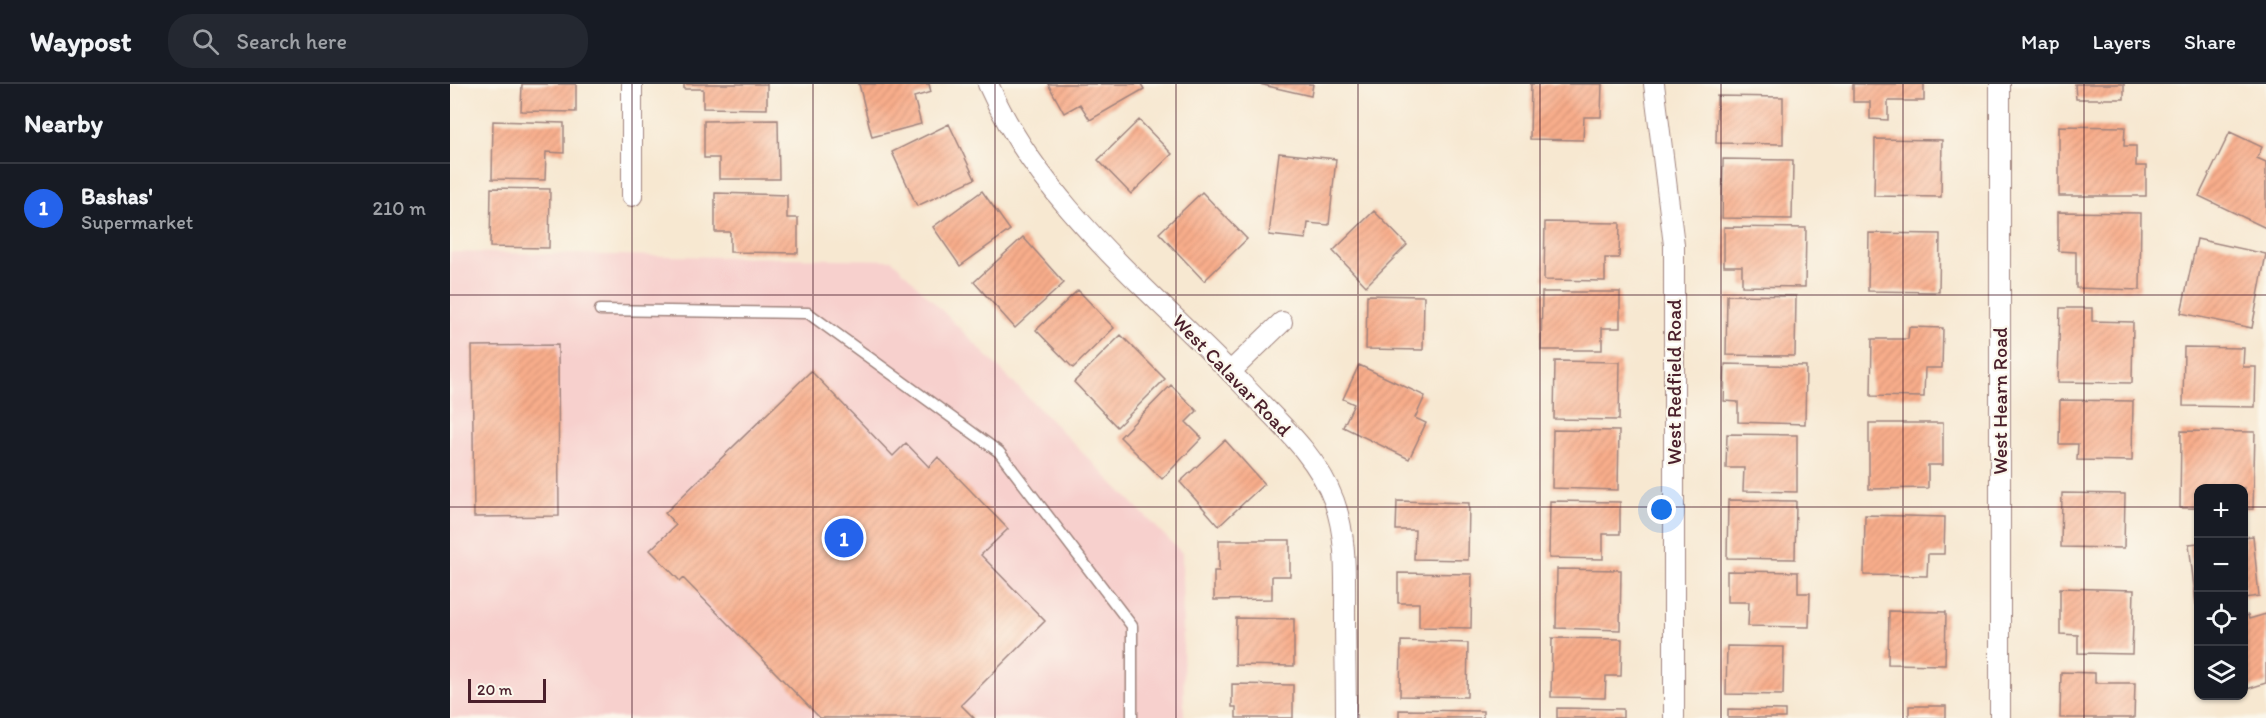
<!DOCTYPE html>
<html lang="en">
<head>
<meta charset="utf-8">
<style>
  body { margin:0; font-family:Itim,sans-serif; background:#242831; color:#f1f3f6 }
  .controls { position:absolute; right:18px; bottom:18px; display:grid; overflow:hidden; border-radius:12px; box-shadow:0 2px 4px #0004 }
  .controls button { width:54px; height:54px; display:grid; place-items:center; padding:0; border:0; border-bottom:2px solid #363941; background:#171b24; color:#f1f3f6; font:30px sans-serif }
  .scale { position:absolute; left:18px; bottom:15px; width:78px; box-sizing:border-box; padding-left:6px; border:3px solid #4a1f2b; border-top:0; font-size:16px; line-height:21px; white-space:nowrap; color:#4a1f2b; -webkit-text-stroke:4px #fbf7ec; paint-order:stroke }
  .you { position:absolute; left:1212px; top:426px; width:21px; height:21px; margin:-15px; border:4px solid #fff; border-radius:50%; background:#1a73e8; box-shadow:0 0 0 9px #1a73e833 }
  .badge { display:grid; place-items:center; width:39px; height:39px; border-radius:50%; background:#2563eb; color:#fff; font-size:20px; font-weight:700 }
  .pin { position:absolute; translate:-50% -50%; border:3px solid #fff; box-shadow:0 2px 6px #0006 }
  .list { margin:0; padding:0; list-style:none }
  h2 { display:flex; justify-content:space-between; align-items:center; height:78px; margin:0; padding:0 24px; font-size:26px }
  h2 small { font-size:20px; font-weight:400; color:#9ea1a6 }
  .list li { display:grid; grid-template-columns:39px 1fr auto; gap:18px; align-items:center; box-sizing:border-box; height:90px; padding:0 24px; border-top:2px solid #363941 }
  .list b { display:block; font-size:22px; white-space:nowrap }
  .list p { margin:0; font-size:20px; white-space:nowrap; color:#9ea1a6 }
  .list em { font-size:20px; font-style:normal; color:#9ea1a6 }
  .icon { flex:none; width:33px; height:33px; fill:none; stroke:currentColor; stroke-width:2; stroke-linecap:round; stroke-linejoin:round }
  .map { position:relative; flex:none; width:1816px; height:634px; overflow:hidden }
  header { display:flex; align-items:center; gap:36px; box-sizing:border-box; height:84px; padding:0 30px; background:#171b24; border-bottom:2px solid #363941 }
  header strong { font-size:28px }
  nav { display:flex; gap:33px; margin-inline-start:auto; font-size:21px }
  .search { width:420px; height:54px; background:#242831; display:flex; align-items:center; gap:15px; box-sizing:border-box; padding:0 21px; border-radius:24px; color:#9ea1a6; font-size:22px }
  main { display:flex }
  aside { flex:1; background:#171b24 }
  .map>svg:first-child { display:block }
</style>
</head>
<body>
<header>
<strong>Waypost</strong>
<div class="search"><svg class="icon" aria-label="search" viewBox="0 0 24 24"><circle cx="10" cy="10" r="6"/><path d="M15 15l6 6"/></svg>Search here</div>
<nav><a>Map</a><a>Layers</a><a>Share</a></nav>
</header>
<main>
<aside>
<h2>Nearby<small></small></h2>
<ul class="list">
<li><span class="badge">1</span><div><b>Bashas'</b><p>Supermarket</p></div><em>210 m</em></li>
</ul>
</aside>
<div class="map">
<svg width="1816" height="634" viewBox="0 0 1816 634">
  <defs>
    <pattern id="building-hatch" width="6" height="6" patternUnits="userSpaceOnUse" patternTransform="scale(1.5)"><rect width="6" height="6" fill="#f8ad8b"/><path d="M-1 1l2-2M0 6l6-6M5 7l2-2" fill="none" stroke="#d69478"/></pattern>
  </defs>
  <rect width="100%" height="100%" fill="#fbf7ec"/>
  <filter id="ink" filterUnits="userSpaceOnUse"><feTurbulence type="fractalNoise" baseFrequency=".0167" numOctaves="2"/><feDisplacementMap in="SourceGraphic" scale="12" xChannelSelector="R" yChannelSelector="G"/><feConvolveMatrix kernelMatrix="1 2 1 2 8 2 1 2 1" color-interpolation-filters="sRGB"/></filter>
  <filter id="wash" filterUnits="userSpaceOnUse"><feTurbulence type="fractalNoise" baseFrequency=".008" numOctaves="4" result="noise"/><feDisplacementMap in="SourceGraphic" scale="24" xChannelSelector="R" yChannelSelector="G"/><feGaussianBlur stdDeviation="1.35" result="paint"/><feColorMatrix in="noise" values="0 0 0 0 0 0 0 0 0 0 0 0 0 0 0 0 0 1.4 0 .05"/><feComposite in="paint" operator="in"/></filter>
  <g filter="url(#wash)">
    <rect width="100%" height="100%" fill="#f7e8d1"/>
    <path fill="#f7d0cd" d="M0 168 442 176 732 469 734 634H0Z"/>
    <g id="blocks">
      <path fill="url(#building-hatch)" d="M72 0H126V28L71 27Z
        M234 0H317V25L253 24V5H234Z
        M409 0H479L481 8 464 13 471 40 422 53Z
        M598 0H691L694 5 640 36 630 20 614 29Z
        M809 0H863L861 12Z
        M1081 0H1152L1151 33H1134L1133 56 1080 55Z
        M1403 0H1474V17H1438V36L1420 35V18H1403Z
        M1625 0H1674V15H1626Z
        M1267 12 1333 13V60L1266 59Z
        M328 36 329 95H269V74H254V37Z
        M689 36 722 70 681 110 648 76Z
        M43 37 114 39V69L96 68 95 96 42 95Z
        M499 40 525 95 467 122 442 68Z
        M1609 42 1675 43 1674 62H1686V82H1696V112H1609Z
        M1780 48 1812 63 1807 74 1816 78V144L1749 112Z
        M1425 55 1492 56 1491 113 1424 112Z
        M829 69 886 75 879 141 858 139 856 155 819 151Z
        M1273 75 1343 76 1342 135 1272 134Z
        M41 104 100 105 99 164 40 163Z
        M532 107 560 146 510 182 483 143Z
        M752 108 797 155 754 197 709 149Z
        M265 109 337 111V134H348V169L280 168V148H265Z
        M924 127 957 161 916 202 883 167Z
        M1608 128 1691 129 1690 206 1626 204V168L1608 167Z
        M1095 138 1170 139 1169 174H1155V197L1094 196Z
        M1274 143 1356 144 1355 203 1292 202V182H1274Z
        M1419 149 1490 150 1489 208 1418 207Z
        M573 153 614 199 565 244 524 198Z
        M1747 155 1816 170 1802 244 1731 229Z
        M628 206 664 244 623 284 586 246Z
        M1092 208H1170V244H1152V266H1091Z
        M917 211 974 212 973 266 916 265Z
        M1277 211 1346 212 1345 272 1276 271Z
        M1610 224H1642V237L1683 238 1682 299 1608 298Z
        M1459 243 1493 244 1492 284H1475L1474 313 1421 312 1422 255H1458Z
        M671 251 715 295 667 343 624 298Z
        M108 261 109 432 24 433 22 262Z
        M1734 263 1794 264 1793 283H1806L1805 323 1733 322Z
        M1105 277 1170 278 1169 336 1104 335Z
        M1275 280 1356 282 1355 340 1288 338V318L1274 317Z
        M909 281 975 312 965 334 976 339 959 375 893 343 904 320 893 315Z
        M361 287 443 372 456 359 479 383 488 373 558 445 531 471 595 537 511 621 524 634H370L233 494 230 497 200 466 226 441 215 429Z
        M721 301 747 327 736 338 752 354 712 395 670 353Z
        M1610 316 1683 317 1682 377 1627 376 1628 360H1609Z
        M1419 339H1493V381H1478V404L1419 405Z
        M1103 346 1169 347 1168 406 1102 404Z
        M1731 347 1805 348 1803 425H1794V404H1748V424H1730Z
        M1277 350 1347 351V408L1293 407 1294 384H1276Z
        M775 356 814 400 769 442 730 398Z
        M1612 409 1675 410 1674 464 1611 463Z
        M1278 416 1346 417 1345 475 1277 474Z
        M947 417 1019 419 1018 476 964 475 965 446H946Z
        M1100 417 1170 418V450H1153V475L1099 474Z
        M1415 431 1495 433 1494 470H1478L1477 492 1414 491Z
        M1803 452 1809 512 1794 514V453Z
        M769 456H840V492H822V515L764 516V487H769Z
        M1748 459V519L1746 520 1739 460Z
        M1107 485 1171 486 1170 546 1106 544Z
        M1277 487 1348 488V509H1360L1359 543 1298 542 1299 518H1277Z
        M948 489 1022 490 1021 544 969 543V519H948Z
        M1610 504 1684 506 1682 570 1628 569V551L1610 550Z
        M1439 527 1496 528 1495 581 1438 580Z
        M1816 530V599L1794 606V532L1798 531 1799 535Z
        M786 534 844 535V582L785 581Z
        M1102 554 1172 555 1171 592H1156L1155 614 1101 613Z
        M951 557 1018 559 1017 613 950 612Z
        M1277 562 1334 563 1333 611 1276 610Z
        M1611 588 1645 589V599H1685L1684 634H1610Z
        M782 600 843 601V634H786V623H782Z
        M1459 622H1496V634H1459Z
        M1107 624 1173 625V634H1107Z
        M1278 625 1335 626V634H1278Z
        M949 626 1033 627V634H949Z"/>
    </g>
  </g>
  <g filter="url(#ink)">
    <use href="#blocks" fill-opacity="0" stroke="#a0847e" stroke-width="1.5"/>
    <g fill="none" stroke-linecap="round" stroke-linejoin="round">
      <g stroke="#a0847e" stroke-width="13">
        <path id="lane" d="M150 226 358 229 549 368 682 542V634"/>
      </g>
      <g stroke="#a0847e" stroke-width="22">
        <path id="street" d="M182 0V112
          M538 0C592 123 704 208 795 303 828 338 867 371 884 417 897 453 895 492 895 529 895 564 896 599 896 634
          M1204 0 1224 161V634
          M1550 0V634
          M780 288 832 238"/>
      </g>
      <use href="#lane" stroke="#fff" stroke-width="10"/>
      <use href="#street" stroke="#fff" stroke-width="20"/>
    </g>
  </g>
  <path fill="none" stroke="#4a1f2b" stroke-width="1.5" stroke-opacity="0.55" d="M182 0V634M363 0V634M545 0V634M726 0V634M908 0V634M1090 0V634M1271 0V634M1453 0V634M1634 0V634M0 211H1816M0 423H1748M1794 423H1816"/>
  <g text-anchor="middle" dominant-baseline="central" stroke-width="4.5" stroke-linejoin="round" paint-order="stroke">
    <g font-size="20" fill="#4a1f2b" stroke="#fbf7ec">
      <text transform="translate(782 291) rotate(46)">West Calavar Road</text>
      <text transform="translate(1224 298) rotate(-90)">West Redfield Road</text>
      <text transform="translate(1550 317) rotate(-90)">West Hearn Road</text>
    </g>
  </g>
</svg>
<div class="controls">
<button>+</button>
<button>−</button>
<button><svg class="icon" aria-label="locate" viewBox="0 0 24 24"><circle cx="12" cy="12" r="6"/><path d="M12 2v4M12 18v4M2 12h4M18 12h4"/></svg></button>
<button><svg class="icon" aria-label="layers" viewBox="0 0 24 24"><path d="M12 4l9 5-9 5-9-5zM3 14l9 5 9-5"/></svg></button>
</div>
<div class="scale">20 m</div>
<div class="you"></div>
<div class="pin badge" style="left:394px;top:454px">1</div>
</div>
</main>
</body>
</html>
